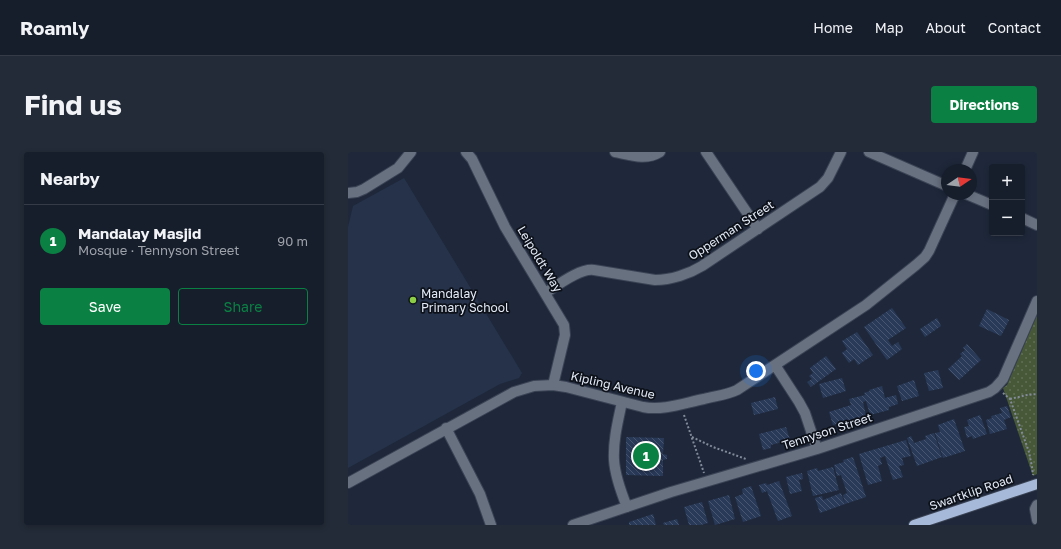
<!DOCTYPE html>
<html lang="en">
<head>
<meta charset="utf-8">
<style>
  body { margin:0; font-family:"Golos Text",sans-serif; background:#232b38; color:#f1f3f6 }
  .controls { position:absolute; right:12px; top:12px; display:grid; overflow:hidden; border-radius:4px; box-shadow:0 2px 6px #0003 }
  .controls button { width:36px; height:36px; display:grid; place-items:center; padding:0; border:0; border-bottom:1px solid #353c48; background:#161e2c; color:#f1f3f6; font:20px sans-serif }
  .compass { position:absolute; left:593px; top:12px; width:36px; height:36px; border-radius:50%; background:#161e2c; box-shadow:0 2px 6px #0003; rotate:77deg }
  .you { position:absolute; left:408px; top:219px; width:14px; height:14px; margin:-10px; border:3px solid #fff; border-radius:50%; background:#1a73e8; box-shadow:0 0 0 6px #1a73e833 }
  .badge { display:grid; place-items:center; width:26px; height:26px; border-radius:50%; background:#0b8043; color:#fff; font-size:13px; font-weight:700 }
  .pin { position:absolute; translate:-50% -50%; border:2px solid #fff; box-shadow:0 1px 4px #0006 }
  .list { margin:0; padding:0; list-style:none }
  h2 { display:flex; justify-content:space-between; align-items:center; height:52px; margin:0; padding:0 16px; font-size:17px }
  h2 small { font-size:13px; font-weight:400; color:#9ea2a9 }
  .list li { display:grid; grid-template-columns:26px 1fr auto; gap:12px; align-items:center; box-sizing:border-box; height:72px; padding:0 16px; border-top:1px solid #353c48 }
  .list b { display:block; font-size:15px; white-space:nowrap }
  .list p { margin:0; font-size:13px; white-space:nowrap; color:#9ea2a9 }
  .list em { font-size:13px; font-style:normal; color:#9ea2a9 }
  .actions { display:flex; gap:8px; padding:12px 16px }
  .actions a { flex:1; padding:9px 0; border:1px solid #0b8043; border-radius:4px; text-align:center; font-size:14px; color:#0b8043 }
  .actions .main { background:#0b8043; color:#fff }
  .map { position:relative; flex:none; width:689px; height:373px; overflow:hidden; border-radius:4px }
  header { display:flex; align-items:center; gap:24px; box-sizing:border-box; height:56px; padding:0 20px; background:#161e2c; border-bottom:1px solid #353c48 }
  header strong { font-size:19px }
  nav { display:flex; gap:22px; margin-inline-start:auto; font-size:14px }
  .intro { display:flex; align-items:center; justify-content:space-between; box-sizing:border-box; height:96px; padding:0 24px }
  h1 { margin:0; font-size:28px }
  .button { padding:10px 18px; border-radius:4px; background:#0b8043; color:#fff; font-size:14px; font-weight:700 }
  main { display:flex; gap:24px; padding:0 24px }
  aside { flex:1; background:#161e2c; border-radius:4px; box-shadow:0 2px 6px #0003 }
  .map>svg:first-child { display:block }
</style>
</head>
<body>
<header>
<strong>Roamly</strong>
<nav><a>Home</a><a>Map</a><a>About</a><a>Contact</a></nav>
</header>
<div class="intro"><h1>Find us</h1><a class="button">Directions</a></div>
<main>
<aside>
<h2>Nearby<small></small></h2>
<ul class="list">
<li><span class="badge">1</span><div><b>Mandalay Masjid</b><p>Mosque · Tennyson Street</p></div><em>90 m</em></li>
</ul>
<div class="actions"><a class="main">Save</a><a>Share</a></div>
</aside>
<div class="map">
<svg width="689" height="373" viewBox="0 0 689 373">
  <defs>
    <pattern id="grass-dots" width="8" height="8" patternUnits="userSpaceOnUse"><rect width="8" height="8" fill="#465838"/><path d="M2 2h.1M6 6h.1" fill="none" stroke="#617056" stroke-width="1.8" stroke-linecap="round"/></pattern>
    <pattern id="building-back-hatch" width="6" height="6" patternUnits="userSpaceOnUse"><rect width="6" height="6" fill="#293958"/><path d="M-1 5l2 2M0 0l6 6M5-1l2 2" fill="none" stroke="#485671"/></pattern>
  </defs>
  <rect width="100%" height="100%" fill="#1e283a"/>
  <path fill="#253249" d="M56 26 174 221 171 226 152 232 0 316V75L5 54Z"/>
  <path fill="url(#grass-dots)" d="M689 163V322L685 324 655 236 659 233Z"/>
  <path fill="url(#building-back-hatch)" d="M544 156 558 176 540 188 544 194 550 190 554 197 539 208 516 175Z
    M639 157 661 168 653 184 631 174Z
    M589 166 593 174 577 185 572 177Z
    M509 180 525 203 510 213 506 207 501 211 494 201 499 197 494 189Z
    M619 192 633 208 611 228 600 217 614 204 612 202 617 198 615 196Z
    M478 204 488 217 463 235 459 230 464 227 461 224 465 221 462 216Z
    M590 218 595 236 581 239 576 221Z
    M494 226 498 239 475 246 471 232Z
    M566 228 571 244 554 249 549 234Z
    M534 234 537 246 548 243 550 252 541 255V258L522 263 518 249 515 250 518 264 485 273 481 260 503 253 501 247 517 243 516 241 522 239 521 238Z
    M427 245 430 257 406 263 403 251Z
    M659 254 663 265 656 268 659 277 642 282 638 268 644 266 643 264 654 261 652 256Z
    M632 263 639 282 625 287 624 284 619 286 616 275 621 274 619 268Z
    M606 267 617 299 595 306 587 281 592 280 590 273Z
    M438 275 442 288 423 293V296L415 298 411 282Z
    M586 281 594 305 569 314 559 286 563 284 566 291 578 287 577 284Z
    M278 285 316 286 315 302 319 303V307L315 308V324L278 323Z
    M558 288 563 304 554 306 556 313 551 314 555 325 545 328 537 304 532 306 534 312 530 314 534 329 520 333 511 302Z
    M505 305 518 345 497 352 495 343 499 341 493 323 489 324 486 313 496 310 495 308Z
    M485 315 491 338 465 344 459 319 469 316 470 319Z
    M454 321 455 327 451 328 454 339 442 342 438 325Z
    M431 329 444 364 430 369 419 339 414 341 411 333 418 331 419 333Z
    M403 334 413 364 395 370 387 345 395 342 394 337Z
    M493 341 497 352 472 361 467 346 474 344 475 348Z
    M381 343 387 367 367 373 360 349Z
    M354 350 360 371 353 373H341L336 355Z
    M305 362 308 373H281V370Z
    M329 367 331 373H316L315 371Z"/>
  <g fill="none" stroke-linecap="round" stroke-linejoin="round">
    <g stroke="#3a4354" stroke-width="12">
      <path id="minor" d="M118 0 124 7 157 75 216 173 217 183 205 233
        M267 0C282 3 298 9 312 0
        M358 0 410 77
        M521 0 599 34
        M617 18 625 0
        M0 41 9 40 16 37 50 16 63 0
        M618 42 644 53
        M674 66 689 73
        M197 141C210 133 232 116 246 118L307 128C323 128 341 122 354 114L472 35 480 26 493 0
        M427 213 451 250 457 261 469 297
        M274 250C270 269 265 288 266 308 267 324 273 340 279 355
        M98 276 132 342 143 373
        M0 331 166 240 186 234 205 233 218 235 295 255C315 259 336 251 356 247 367 244 379 243 389 238L518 153 568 113 577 105 581 99 607 42
        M689 353 687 357 689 368
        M225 373 323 340 469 297 641 240 647 236 655 227 689 149"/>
    </g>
    <g stroke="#3a4354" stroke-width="12">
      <path id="major" d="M566 373 689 332"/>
    </g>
    <path stroke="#838b9a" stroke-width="2" stroke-dasharray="2 2" stroke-linecap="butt" d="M655 241 662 247 681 300 684 315 685 323
      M662 247 679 243 689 242
      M336 263 356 321
      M344 285 365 295 398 307"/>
    <use href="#minor" stroke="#687180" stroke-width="10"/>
    <use href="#major" stroke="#a7b9d8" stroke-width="10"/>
  </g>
  <circle fill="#8cce45" stroke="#0d1119" stroke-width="1.5" cx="65" cy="148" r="4"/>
  <g text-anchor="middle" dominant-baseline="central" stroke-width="3.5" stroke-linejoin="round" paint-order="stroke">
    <g font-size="12" fill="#e4ebf7" stroke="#0d1119">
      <text transform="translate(383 78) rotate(-33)">Opperman Street</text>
      <text transform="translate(192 107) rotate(59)">Leipoldt Way</text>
      <text transform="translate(265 233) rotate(13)">Kipling Avenue</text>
      <text transform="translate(479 279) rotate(-18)">Tennyson Street</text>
      <text transform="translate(623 340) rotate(-19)">Swartklip Road</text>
    </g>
    <g font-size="12" fill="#e4ebf7" stroke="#0d1119" text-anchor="start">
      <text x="73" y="141">Mandalay<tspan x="73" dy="14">Primary School</tspan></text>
    </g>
  </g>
</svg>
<div class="controls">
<button>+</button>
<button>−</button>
</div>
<svg class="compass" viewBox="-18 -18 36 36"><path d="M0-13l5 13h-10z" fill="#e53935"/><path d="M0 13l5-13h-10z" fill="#9ea2a9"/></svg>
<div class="you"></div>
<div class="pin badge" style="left:298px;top:304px">1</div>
</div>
</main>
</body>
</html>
